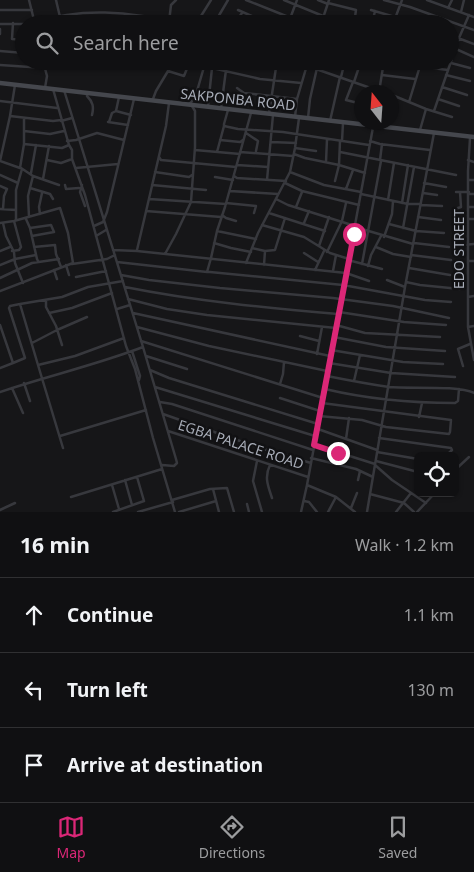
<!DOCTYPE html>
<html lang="en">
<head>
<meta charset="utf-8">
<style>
	:root { --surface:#101012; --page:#19191b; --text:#f1f3f6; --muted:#9c9d9f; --line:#303032; --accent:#db2777 }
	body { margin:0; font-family:"Noto Sans",sans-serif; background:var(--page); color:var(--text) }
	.controls { position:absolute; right:15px; bottom:15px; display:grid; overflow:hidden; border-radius:8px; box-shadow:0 1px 4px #0004 }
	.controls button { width:45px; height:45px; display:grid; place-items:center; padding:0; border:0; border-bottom:1px solid var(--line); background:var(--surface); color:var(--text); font:25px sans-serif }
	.compass { position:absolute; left:354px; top:85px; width:45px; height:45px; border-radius:50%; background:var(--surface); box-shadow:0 1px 4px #0004; rotate:343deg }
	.stop { position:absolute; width:15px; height:15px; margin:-11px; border:4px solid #db2777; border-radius:50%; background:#fff }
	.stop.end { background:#db2777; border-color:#fff; box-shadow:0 1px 5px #0008 }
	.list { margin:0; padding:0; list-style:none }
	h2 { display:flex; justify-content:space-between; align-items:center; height:65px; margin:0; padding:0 20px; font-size:21px }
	h2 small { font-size:16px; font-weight:400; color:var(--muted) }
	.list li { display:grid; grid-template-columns:32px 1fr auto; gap:15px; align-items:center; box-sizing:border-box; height:75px; padding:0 20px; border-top:1px solid var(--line) }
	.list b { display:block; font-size:19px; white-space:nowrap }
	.list em { font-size:16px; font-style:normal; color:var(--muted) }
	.icon { flex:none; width:28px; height:28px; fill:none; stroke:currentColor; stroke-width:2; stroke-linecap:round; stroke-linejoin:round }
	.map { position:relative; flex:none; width:474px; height:512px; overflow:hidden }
	.search { position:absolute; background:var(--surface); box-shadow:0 1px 4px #0004; left:15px; right:15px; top:15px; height:55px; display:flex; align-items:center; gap:12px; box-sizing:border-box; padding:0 18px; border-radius:28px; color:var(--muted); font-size:19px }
	.sheet { height:290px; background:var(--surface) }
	nav { display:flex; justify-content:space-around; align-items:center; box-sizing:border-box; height:70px; border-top:1px solid var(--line); background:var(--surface); font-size:14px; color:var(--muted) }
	nav a { display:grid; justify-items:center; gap:2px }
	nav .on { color:var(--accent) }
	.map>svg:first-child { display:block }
</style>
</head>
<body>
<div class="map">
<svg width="474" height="512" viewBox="0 0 474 512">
	<rect width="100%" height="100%" fill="#161618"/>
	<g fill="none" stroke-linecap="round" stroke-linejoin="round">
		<path stroke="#37383d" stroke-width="2.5" d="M29,0L35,24
			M56,0L60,17
			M246,0L306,24
			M284,0L323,16
			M318,0L328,4
			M384,0L410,7L474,30
			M427,0L474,17
			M328,3L356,10L354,24
			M448,8L452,0
			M0,10H32
			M238,10L270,24
			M371,10L395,17
			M461,12L464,0
			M396,16L417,24
			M35,22C80,8 130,10 175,24
			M169,22L171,5L176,0
			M13,23L12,39L24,40
			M0,24H29
			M196,24L211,0
			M214,24L228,0
			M234,24L242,13
			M246,24L249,16
			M288,24L297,0
			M321,24L329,0
			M372,24L375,11
			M393,24L402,0
			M0,29V34
			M450,35L474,44
			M456,49L474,57
			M0,51L24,53
			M43,61L47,76L45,88
			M259,61L261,65L275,69
			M293,61L382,92
			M338,61L344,64
			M384,62L448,70
			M190,63L260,79L301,83
			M451,63L470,68
			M0,65L45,68
			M168,71L184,76L190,61
			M382,75L415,79
			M446,75L470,81
			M341,77L345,61
			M353,82L346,100L362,104
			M354,82L361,61
			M442,87L467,95
			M237,88L244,93L297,99
			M53,89L69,145L72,150V159L85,195L126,346L135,369L153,438L175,512
			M379,92L384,61
			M87,93V96C93,102 94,107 92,115
			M242,93L244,99L243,105
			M392,95L426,109L452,117
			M153,99L156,91L174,61
			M438,99L459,106
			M0,101L57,108
			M409,102L420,66
			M189,104L195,98L204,67
			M208,106L212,68
			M221,108L226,70
			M228,110L224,124V126L238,129L283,132L369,145
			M116,111L131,115
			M434,111L459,38L469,15
			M269,114L277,61
			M10,116L53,121L61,120
			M295,117L297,99L307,65
			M308,118L310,99L317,68
			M61,121L72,118
			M330,121L340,77
			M108,122L128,125
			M109,122L112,113L116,111L119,97
			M420,130L426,109
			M24,131L50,134L64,131
			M246,133L258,141L256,151
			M470,138L468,171V327L474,360
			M220,140L240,142L243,140
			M67,141L76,140L97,133L124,140
			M342,141L343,123
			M370,141L380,144L430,150
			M271,142L296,143
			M24,144L62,148L69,145
			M295,148L316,151
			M195,150L240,154
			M217,152L224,126
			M240,152L293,156
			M340,152L456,175
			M294,154L305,158L339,165L365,173
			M159,157L161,160L236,167
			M47,160L61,163L72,159
			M380,160L382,144
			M468,160L474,162
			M0,161L10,116L15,85
			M0,161L20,168L24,144V119
			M326,162L327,139
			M237,165L268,167
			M21,168L33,176L59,185
			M76,168L118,164
			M155,172L189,177L192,175
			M290,172L324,185L361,192
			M31,173L36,145
			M0,175L18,183
			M234,176L237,178L286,181
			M215,177L233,180
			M43,179L49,146
			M267,180L273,115
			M468,180H474
			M335,181L339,165L340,141
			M285,183L302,191L359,205
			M424,183L446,187
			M65,185L66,189L79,188
			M82,185L80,192L85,206
			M152,185L206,190
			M0,186L7,189L4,196L3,209
			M30,188L50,194L53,199
			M346,189L353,170
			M230,191L278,194
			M456,192H469
			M423,193L437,195
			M361,194L408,204H421
			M469,194H474
			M149,199L226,204
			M276,199L288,205L355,226
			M388,200L394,163
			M226,203L256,206L254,213
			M402,203L408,165
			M421,205L442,206
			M296,207L302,192
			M468,207H474
			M0,209L16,210
			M146,211L221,217
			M269,213L325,231
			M40,214L39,207L42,193
			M222,215L226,218L236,221
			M29,217L28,196L33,176
			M418,217L441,220
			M454,218L455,209L461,207L460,192
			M26,219L30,228L37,259L38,261
			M468,219H474
			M16,220V190L22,169
			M0,223L14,221L60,208L68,233L73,263L0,291
			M3,223L6,236L14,252L15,263L23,283
			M304,223L309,211
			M389,224L416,231L444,233
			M262,225L304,237L330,253L349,259
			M94,226L103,222L107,212L134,99
			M355,227L413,244
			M30,228L51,225L54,232L32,236
			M403,228L414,167
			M217,231L256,239
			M96,236L106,230
			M384,237L392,214L393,201
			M214,243L231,248L251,252
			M414,243L449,247
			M319,246L329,217
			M34,247L55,245L56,254L61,267
			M376,247L393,254L411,257
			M458,247L463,245L474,244
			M252,248L265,251L275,250L285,218
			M113,250L137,251L346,273L369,281
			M137,250L166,126L169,103
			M0,251L10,247
			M12,251L19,250L21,247L14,221
			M327,252L342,221L346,203
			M304,253L318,262
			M165,254L176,234L191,202L195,147V111L192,106
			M411,255L451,260
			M211,258L207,272H210L343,285L425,300L451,302
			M211,258L217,231L225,207L251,113
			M348,260L382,269
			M468,261H474
			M117,262L207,272
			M246,263L258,233L290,172L295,148L299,118
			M72,264L107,259L115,255
			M362,264L381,161
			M0,265L15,259L36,255
			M66,265L69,275
			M264,265L265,251
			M368,266L371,255L381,236
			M409,268L450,275
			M54,270L57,279
			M315,270L324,251
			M333,271L336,255
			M121,275L149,280L220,288L333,298L393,306L449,318
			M76,277L106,271
			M0,278L32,263L59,259
			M387,280L405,287
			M406,282L420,285L460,289
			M125,287C195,301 267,308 338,314
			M468,297L474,296
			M128,299L167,309L207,315L336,328
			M46,300V307L56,326L62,345
			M117,309L130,305
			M339,312L404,322L446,325
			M49,313L72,308L112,293
			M133,313L330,356
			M0,325L13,363L0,368
			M336,325L365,333L440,337
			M137,327L209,346L327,371
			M468,327L474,326
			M300,336L319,341
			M334,337L386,347L445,351
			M141,341L323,398
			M32,343L57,330L87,317
			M143,347L176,459L177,463L174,466L162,465
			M331,350L403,362L443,364
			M132,351L140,376L139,380
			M317,354L322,327
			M146,356L187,369
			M13,363L25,358L9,308L10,306L20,304
			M329,363L391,373L455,377
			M38,365L20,304L62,297L88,287L123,281
			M463,366L458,349L470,344
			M150,370L169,378L318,424
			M327,376C347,380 368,384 389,387C410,389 458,385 474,393
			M354,381L360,355
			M24,383L30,401
			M280,384L283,374L284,362
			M155,387L315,436
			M12,388L23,413
			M325,389C367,399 411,403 455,403L458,401L459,389
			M0,392C47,376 96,365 143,347L64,90
			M280,398L320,411
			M160,402L172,404L313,450
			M163,414L257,447L311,463
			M319,416L362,420L386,427L449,434L450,432L451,420L322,403
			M419,417L422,403
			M318,429L377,450
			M168,431L308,477
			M60,436L146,410
			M379,438L451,448L452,450L446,456
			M346,439L349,418
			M315,445L375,464
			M63,448L38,365L75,356L124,338
			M377,452L418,459
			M311,458L356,469L373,477
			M257,461L253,481L262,512
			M376,461L418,472
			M270,465C264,477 268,486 272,498
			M375,465L392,480L426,503
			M455,470L469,457
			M125,480L132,505
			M358,480L360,471
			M112,485L119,509
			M213,489L219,512
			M370,494L404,503L414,512
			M71,497L162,469
			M172,500L210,489L227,488L234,512
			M304,501L309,502L317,512
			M247,504L249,512
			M351,508L357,493
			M0,510L15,503
			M113,512L144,501L137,477
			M138,512L173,502
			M179,512L216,501
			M301,512L307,485
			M328,512L336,497
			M355,512L336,497L307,485L374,122
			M367,512L405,287L434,133
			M396,512L411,493
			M417,512L435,493"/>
		<path stroke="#45474d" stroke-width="4.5" d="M0,83L474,137"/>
	</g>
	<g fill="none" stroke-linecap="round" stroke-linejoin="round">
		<path stroke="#db2777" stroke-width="6" d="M338,453L314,445L354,234"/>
	</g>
	<g text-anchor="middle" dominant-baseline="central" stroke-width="5" stroke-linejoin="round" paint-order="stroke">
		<g font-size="14" fill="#a8adb8" stroke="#111113">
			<text transform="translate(238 99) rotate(6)">SAKPONBA ROAD</text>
			<text transform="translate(458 249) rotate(-90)">EDO STREET</text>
			<text transform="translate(241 444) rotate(18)">EGBA PALACE ROAD</text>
		</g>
	</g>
</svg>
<div class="controls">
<button><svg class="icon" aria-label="locate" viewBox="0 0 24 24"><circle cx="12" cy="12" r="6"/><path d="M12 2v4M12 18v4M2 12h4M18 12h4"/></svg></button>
</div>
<svg class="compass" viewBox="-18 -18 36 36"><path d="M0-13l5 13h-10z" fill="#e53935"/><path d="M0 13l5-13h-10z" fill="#9c9d9f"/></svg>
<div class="stop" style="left:354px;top:234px"></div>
<div class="stop end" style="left:338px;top:453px"></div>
<div class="search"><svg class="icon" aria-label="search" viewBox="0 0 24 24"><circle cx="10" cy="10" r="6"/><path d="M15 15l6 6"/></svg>Search here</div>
</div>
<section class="sheet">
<h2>16 min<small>Walk · 1.2 km</small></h2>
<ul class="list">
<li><svg class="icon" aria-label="ahead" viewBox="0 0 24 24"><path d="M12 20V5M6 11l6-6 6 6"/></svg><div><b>Continue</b></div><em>1.1 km</em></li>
<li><svg class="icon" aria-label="left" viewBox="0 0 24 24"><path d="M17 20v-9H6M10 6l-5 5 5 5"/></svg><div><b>Turn left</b></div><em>130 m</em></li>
<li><svg class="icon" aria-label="arrive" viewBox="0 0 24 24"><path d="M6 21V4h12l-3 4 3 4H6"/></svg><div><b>Arrive at destination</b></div></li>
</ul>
</section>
<nav>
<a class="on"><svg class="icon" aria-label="map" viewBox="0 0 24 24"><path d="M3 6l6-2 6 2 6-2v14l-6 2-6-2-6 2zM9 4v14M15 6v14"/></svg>Map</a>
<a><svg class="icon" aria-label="directions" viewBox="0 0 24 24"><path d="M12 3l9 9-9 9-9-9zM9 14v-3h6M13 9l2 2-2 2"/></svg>Directions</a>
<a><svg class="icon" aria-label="saved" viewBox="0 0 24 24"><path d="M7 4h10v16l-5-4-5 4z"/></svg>Saved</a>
</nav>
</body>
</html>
